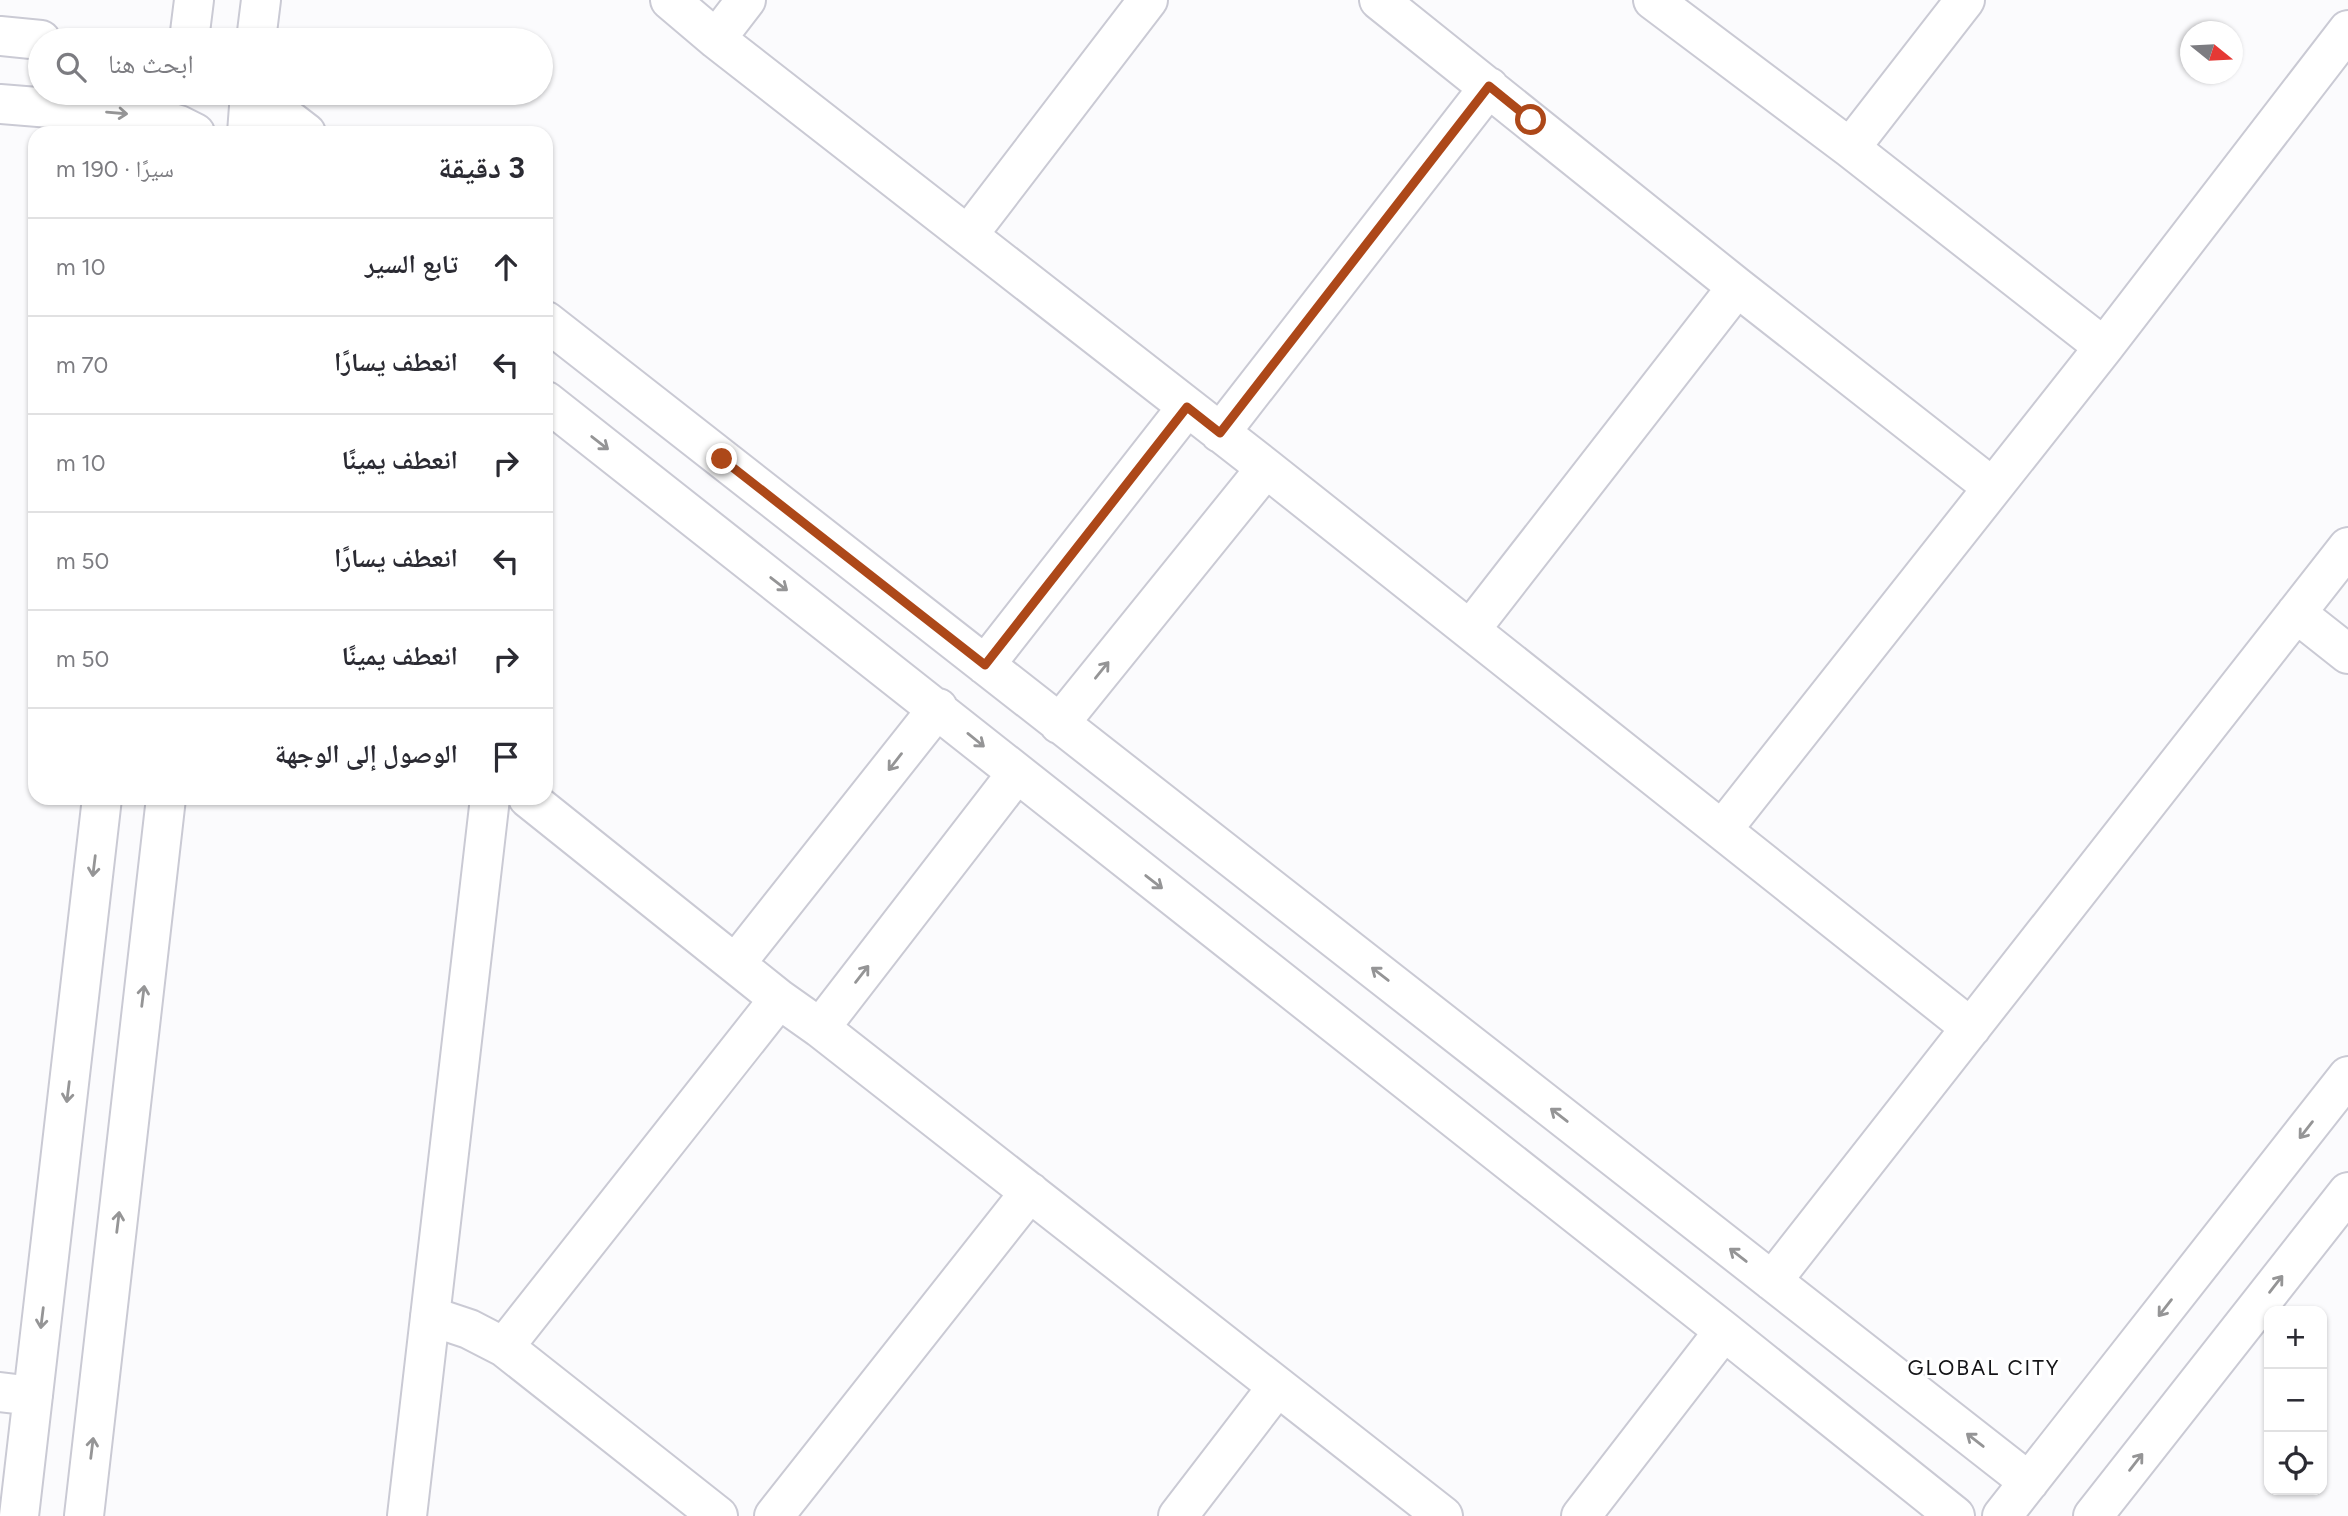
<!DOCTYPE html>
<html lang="ar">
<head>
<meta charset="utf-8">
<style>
	:root { --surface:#fff; --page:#f2f2f3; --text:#2b2b33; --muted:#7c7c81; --line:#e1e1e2 }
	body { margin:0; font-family:Figtree,"Noto Naskh Arabic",sans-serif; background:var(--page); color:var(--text); direction:rtl }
	.controls { position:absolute; right:21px; bottom:21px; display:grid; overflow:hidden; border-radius:14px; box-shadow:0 2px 5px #0004 }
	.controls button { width:63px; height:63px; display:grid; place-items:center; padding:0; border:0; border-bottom:2px solid var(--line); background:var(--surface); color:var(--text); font:35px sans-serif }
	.compass { position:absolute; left:2180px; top:21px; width:63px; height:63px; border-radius:50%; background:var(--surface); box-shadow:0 2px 5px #0004; rotate:108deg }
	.stop { position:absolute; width:21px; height:21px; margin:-16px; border:5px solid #ad4819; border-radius:50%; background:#fff }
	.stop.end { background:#ad4819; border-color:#fff; box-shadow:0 2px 7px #0008 }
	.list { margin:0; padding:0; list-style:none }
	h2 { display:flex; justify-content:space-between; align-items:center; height:91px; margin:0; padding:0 28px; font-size:30px }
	h2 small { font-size:23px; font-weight:400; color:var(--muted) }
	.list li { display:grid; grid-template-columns:46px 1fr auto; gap:21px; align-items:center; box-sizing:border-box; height:98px; padding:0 28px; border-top:2px solid var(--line) }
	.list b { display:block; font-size:26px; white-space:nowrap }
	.list em { font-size:23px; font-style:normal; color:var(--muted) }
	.icon { flex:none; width:38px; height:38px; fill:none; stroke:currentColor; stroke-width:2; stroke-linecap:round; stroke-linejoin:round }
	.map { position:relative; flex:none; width:2348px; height:1516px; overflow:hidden; direction:ltr }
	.search { position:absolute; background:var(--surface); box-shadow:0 2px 5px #0004; left:28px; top:28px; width:525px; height:77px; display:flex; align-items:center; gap:18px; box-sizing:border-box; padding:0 24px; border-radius:38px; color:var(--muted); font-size:26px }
	.panel { position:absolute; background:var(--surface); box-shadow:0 2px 5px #0004; left:28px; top:126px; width:525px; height:679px; border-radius:21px; direction:rtl }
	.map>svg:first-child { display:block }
</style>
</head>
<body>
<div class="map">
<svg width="2348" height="1516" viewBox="0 0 2348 1516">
	<rect width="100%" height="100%" fill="#fbfbfd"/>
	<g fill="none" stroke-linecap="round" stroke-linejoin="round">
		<defs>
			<path id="minor" d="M670,0L716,39L1266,468L1971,1028
				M1379,0L1737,287L1992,487
				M1653,0L1850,148L2104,347
				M0,36L41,40
				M716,39L746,0
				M189,40L194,0
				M256,40L261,0
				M254,93L306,133
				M0,104L149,116L179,125L195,133
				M247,133L250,93
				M1850,148L1965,0
				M968,235L1148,0
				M546,321L2029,1482
				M546,401L1724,1331L1955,1516
				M1220,433L1489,87
				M2296,613L2348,654
				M1470,630L1737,287
				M985,665L1187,407
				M1059,724L1266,468
				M528,798L779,999L820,1028L1443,1516
				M1722,830L2104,347L2348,30
				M736,963L938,708
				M820,1028L1017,773
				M1772,1281L2348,547
				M430,1316L469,1329L504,1347L718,1516
				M504,1347L779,999
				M0,1392L33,1396
				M19,1516L102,798
				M84,1516L166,798
				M407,1516L490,798
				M774,1516L1030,1192
				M1178,1516L1277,1387
				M1581,1516L1724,1331
				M2002,1516L2348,1076
				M2093,1516L2348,1192"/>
		</defs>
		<use href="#minor" stroke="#cacad4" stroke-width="42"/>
		<use href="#minor" stroke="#fff" stroke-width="38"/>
	</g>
	<defs><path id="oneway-shaft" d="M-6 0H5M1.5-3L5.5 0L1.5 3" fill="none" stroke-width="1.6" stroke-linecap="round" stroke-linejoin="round" transform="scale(1.75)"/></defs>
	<g stroke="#959596">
		<use href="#oneway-shaft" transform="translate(117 113) rotate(5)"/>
		<use href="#oneway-shaft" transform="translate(600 443) rotate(38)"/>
		<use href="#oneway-shaft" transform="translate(779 584) rotate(38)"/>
		<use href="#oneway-shaft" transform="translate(1102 670) rotate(-51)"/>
		<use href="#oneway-shaft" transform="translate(976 740) rotate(39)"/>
		<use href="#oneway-shaft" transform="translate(895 762) rotate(128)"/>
		<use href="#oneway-shaft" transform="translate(94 866) rotate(97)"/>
		<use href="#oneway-shaft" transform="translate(1154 882) rotate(38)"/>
		<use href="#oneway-shaft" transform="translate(862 974) rotate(-52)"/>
		<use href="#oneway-shaft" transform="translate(1380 974) rotate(-142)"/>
		<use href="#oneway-shaft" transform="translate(143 996) rotate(-83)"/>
		<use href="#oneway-shaft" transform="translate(68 1092) rotate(97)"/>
		<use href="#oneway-shaft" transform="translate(1559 1115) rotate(-142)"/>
		<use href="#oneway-shaft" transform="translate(2306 1130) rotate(128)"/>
		<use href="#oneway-shaft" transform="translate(118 1222) rotate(-83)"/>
		<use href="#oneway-shaft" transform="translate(1738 1255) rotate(-142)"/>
		<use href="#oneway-shaft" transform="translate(2276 1284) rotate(-52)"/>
		<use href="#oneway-shaft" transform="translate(2165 1308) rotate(128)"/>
		<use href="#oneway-shaft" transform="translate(42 1318) rotate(97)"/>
		<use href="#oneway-shaft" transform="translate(1975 1440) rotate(-142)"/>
		<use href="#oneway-shaft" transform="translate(92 1448) rotate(-83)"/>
		<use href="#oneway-shaft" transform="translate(2136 1462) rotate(-52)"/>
	</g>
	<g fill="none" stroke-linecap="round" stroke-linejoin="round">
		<path stroke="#ad4819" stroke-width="9" d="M722,459L985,665L1187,407L1220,433L1489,86L1531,120"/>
	</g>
	<g text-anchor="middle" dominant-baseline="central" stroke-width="6" stroke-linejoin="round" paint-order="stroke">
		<g font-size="21" letter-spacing="2" fill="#131316" stroke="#fff">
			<text x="1984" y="1367">GLOBAL CITY</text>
		</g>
	</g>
</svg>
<div class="controls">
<button>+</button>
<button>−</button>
<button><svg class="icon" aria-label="locate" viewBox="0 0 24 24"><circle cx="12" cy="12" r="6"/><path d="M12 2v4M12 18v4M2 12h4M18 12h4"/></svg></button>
</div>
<svg class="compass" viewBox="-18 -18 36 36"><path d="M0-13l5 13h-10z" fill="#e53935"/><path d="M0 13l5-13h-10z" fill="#7c7c81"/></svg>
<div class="stop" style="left:1531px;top:120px"></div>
<div class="stop end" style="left:722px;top:459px"></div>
<div class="search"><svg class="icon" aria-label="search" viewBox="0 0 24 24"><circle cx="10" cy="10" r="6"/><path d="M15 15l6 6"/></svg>ابحث هنا</div>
<section class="panel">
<h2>3 دقيقة<small>سيرًا · 190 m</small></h2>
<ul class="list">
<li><svg class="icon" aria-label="ahead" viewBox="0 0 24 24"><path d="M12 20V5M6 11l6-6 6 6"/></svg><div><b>تابع السير</b></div><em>10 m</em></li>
<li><svg class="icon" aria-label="left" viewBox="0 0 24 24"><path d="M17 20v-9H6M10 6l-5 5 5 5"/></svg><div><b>انعطف يسارًا</b></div><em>70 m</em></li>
<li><svg class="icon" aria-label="right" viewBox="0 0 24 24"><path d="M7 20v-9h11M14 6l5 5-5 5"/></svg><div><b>انعطف يمينًا</b></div><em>10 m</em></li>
<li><svg class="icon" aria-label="left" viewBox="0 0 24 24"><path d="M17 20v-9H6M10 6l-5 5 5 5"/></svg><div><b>انعطف يسارًا</b></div><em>50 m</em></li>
<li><svg class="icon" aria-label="right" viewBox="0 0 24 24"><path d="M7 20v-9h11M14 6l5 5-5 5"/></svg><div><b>انعطف يمينًا</b></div><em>50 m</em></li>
<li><svg class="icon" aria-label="arrive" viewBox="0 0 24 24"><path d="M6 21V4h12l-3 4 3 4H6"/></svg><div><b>الوصول إلى الوجهة</b></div></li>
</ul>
</section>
</div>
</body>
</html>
